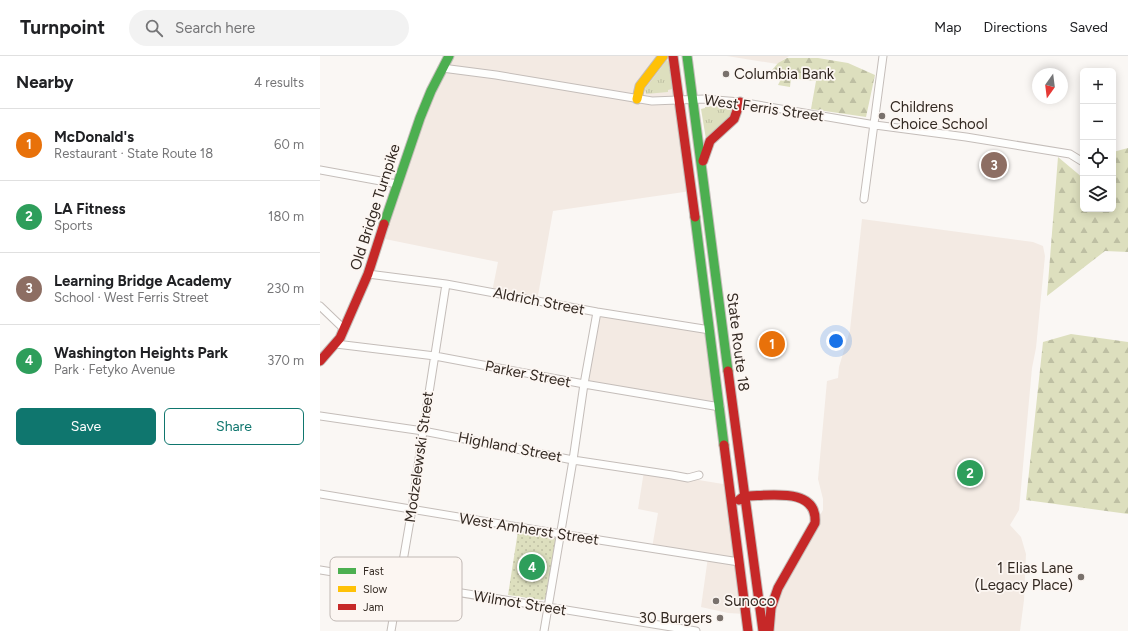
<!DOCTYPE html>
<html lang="en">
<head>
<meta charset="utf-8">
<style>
	:root { --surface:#fff; --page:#f2f2f2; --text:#202124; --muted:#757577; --line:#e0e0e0; --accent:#0f766e }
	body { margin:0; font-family:Figtree,sans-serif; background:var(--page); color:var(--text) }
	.controls { position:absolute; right:12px; top:12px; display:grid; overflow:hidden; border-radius:6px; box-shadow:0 2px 10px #0003 }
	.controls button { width:36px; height:36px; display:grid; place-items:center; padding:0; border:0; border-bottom:1px solid var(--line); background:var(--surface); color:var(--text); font:20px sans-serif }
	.compass { position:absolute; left:712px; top:12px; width:36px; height:36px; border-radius:50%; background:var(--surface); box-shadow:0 2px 10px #0003; rotate:194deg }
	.you { position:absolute; left:516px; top:285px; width:14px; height:14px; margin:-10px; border:3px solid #fff; border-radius:50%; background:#1a73e8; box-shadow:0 0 0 6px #1a73e833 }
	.badge { display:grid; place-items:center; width:26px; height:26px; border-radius:50%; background:var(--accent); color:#fff; font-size:13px; font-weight:700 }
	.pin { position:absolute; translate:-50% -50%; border:2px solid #fff; box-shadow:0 1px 4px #0006 }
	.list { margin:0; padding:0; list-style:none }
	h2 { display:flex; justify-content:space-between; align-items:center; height:52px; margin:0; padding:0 16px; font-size:17px }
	h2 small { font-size:13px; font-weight:400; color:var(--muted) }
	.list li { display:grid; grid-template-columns:26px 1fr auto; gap:12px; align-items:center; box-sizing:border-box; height:72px; padding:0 16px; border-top:1px solid var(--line) }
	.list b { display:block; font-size:15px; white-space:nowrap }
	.list p { margin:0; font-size:13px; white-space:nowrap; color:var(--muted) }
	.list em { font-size:13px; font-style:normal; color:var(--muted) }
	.actions { display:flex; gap:8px; padding:12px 16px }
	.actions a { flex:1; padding:9px 0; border:1px solid var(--accent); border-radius:6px; text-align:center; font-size:14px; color:var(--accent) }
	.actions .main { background:var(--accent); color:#fff }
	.icon { flex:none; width:22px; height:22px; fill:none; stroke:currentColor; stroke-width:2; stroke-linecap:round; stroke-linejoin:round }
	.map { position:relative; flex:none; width:808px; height:575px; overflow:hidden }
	header { display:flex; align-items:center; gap:24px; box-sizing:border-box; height:56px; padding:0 20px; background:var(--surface); border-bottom:1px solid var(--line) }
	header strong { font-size:19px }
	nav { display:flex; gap:22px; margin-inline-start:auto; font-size:14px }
	.search { width:280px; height:36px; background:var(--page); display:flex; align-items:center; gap:10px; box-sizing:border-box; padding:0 14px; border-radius:22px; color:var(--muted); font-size:15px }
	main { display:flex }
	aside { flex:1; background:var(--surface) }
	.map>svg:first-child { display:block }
</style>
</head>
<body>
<header>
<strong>Turnpoint</strong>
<div class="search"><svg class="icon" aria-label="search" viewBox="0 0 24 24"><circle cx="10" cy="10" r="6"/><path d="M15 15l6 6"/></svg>Search here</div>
<nav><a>Map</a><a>Directions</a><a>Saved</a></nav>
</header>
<main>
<aside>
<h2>Nearby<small>4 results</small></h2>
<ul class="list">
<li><span class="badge" style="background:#e8710a">1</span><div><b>McDonald's</b><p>Restaurant · State Route 18</p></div><em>60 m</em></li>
<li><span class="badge" style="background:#2e9e5b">2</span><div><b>LA Fitness</b><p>Sports</p></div><em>180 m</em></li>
<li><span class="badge" style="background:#8d6e63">3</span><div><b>Learning Bridge Academy</b><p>School · West Ferris Street</p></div><em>230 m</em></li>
<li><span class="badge" style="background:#2e9e5b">4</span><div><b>Washington Heights Park</b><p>Park · Fetyko Avenue</p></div><em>370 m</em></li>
</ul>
<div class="actions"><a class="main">Save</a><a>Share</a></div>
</aside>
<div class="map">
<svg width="808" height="575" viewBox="0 0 808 575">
	<defs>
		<pattern id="grass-tufts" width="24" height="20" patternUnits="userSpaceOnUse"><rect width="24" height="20" fill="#dddfbe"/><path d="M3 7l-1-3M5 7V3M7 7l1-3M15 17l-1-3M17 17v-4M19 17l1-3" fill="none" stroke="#bebfa3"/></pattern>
		<pattern id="forest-firs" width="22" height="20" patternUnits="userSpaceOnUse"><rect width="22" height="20" fill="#dddfbe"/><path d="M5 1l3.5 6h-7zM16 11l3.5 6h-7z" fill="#bebfa3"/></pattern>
		<pattern id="park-dots" width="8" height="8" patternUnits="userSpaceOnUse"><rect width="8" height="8" fill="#dddfbe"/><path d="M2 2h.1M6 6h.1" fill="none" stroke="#bebfa3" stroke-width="1.8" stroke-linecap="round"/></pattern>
	</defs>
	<rect width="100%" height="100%" fill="#faf7f4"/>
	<path fill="#f3eae3" d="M129,0H353L371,135L233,155L217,245L172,236L178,206L60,182L72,146Z
		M407,0H469L457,8Z
		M542,163L713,186L723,190L725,200L716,292L712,312L699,454L690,469L701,481L706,498L704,544L700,575H449L458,532L503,454V443L498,423L507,325L518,322L519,311L530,274Z
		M277,256L390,274L400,351L264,328Z
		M324,415L409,429L425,558L408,557L381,551L388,501L332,492L338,457L318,453Z"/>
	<path fill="url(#grass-tufts)" d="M347,4L349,7L352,33L348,34V36L326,38L325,33Z
		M392,50L413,51L414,56L386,83L381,53L385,52V51Z"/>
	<path fill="url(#forest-firs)" d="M467,2H498L528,7L555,19L546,61L491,53L496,25L471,22L470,31L458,29L460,25L453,18L452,14L458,7Z
		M808,92V196L785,195L727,240L738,101L763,122V153H793V96Z
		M751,278L808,286V458L706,444L723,286Z"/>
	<path fill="url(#park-dots)" d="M198,475L233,480L236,484L226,543L222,544L188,539Z"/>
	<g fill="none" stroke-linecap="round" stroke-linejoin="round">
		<defs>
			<path id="street" d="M122,12L176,19L332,45L384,43L420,46L555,69L646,81L750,98L763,106
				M0,114L77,128
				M544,143L563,0
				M48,218L126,228L277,256L390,274
				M0,250L24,273
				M16,288L115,300L264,328L400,351
				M0,360L103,375L253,404L352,419L368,422L379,419
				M0,438L241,478L419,506
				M0,514L376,575
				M71,575L92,453L103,375L126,228
				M224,575L253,404L264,328L277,256"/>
			<path id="fast" d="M367,0L408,315
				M375,161L404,389
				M64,168L100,62L111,35L129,0"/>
			<path id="slow" d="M317,43L320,30L343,0"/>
			<path id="jam" d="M353,0L375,161
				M383,105L390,85L414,63L420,46
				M0,305L20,282L48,218L64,168
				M408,315L443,575
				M404,389L428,575
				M419,444L424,440C448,440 498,430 495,467L458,532L451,552L449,575"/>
		</defs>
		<use href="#street" stroke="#c4bdb9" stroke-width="9"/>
		<use href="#fast" stroke="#c4bdb9" stroke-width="11"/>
		<use href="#slow" stroke="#c4bdb9" stroke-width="11"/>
		<use href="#jam" stroke="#c4bdb9" stroke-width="11"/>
		<use href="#street" stroke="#fefefd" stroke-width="7"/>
		<use href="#fast" stroke="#4caf50" stroke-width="9"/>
		<use href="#slow" stroke="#ffc107" stroke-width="9"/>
		<use href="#jam" stroke="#c62828" stroke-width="9"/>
	</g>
	<g fill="#79716c" stroke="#fcf6f2" stroke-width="1.5">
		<circle cx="406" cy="18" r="4"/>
		<circle cx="562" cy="60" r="4"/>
		<circle cx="761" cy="521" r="4"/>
		<circle cx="396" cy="545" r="4"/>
		<circle cx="400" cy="562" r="4"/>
	</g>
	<g text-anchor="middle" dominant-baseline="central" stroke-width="3.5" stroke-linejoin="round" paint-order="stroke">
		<g font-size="15" fill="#332922" stroke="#fcf6f2" text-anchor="start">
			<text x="414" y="18">Columbia Bank</text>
			<text x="570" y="51">Childrens<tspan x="570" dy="17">Choice School</tspan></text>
			<text x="753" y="512" text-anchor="end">1 Elias Lane<tspan x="753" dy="17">(Legacy Place)</tspan></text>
			<text x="404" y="545">Sunoco</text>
			<text x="392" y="562" text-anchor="end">30 Burgers</text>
		</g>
		<g font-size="15" fill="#332922" stroke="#fcf6f2">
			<text transform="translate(444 52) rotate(8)">West Ferris Street</text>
			<text transform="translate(55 151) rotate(-72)">Old Bridge Turnpike</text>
			<text transform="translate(219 245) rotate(11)">Aldrich Street</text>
			<text transform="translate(418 286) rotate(83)">State Route 18</text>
			<text transform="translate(208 318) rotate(11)">Parker Street</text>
			<text transform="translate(190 391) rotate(11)">Highland Street</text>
			<text transform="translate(99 401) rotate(-82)">Modzelewski Street</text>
			<text transform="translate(209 473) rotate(9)">West Amherst Street</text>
			<text transform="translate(200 547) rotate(9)">Wilmot Street</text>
		</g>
	</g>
	<rect x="10" y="501" width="132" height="64" rx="6" fill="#fcf6f2" stroke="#c0b8b4" stroke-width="1"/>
	<rect x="18" y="512" width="18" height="6" fill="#4caf50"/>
	<rect x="18" y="530" width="18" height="6" fill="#ffc107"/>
	<rect x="18" y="548" width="18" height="6" fill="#c62828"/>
	<g font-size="11" fill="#332922">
		<text x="43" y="519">Fast</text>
		<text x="43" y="537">Slow</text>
		<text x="43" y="555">Jam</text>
	</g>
</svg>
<div class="controls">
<button>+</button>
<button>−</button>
<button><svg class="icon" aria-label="locate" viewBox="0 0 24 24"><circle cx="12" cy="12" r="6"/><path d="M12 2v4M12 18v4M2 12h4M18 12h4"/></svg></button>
<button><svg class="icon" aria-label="layers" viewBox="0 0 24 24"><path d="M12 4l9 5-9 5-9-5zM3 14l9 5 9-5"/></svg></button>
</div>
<svg class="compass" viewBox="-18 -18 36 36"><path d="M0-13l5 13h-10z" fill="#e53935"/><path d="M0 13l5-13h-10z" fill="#757577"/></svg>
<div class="you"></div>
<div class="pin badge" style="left:452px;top:288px;background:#e8710a">1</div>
<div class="pin badge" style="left:650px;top:417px;background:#2e9e5b">2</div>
<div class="pin badge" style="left:674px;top:109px;background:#8d6e63">3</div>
<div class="pin badge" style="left:212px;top:511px;background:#2e9e5b">4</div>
</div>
</main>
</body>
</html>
